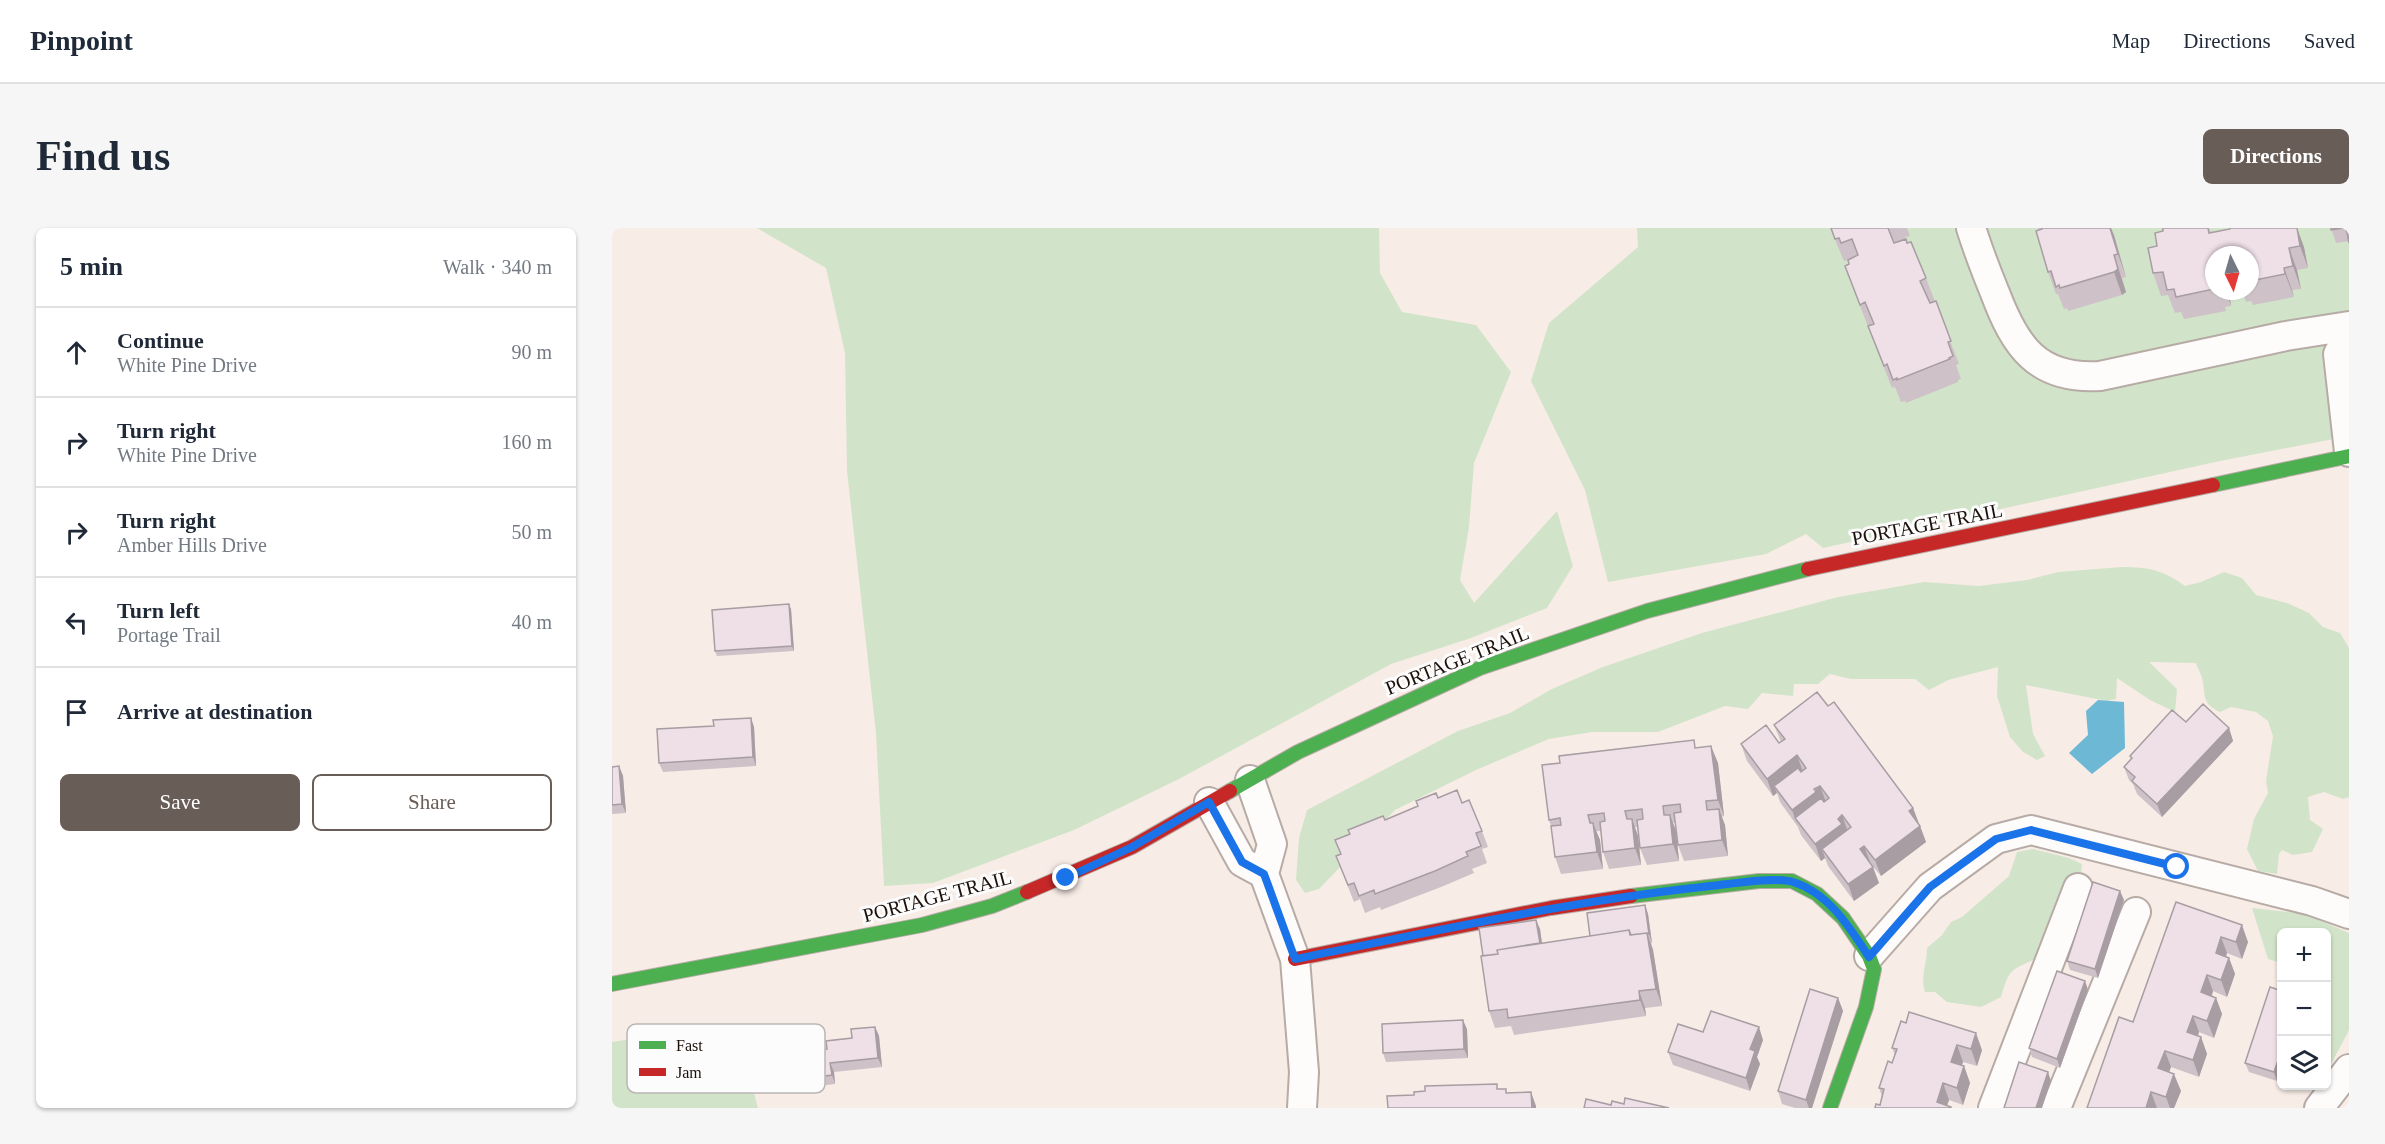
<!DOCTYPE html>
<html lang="en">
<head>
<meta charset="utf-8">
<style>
	:root { --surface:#fff; --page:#f6f6f7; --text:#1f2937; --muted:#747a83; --line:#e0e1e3; --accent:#695d58 }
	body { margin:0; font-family:"Times New Roman",serif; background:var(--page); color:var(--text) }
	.controls { position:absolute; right:18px; bottom:18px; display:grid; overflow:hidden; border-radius:9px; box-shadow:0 2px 4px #0004 }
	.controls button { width:54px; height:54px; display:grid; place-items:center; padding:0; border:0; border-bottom:2px solid var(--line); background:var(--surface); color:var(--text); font:30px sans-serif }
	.compass { position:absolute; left:1593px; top:18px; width:54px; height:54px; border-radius:50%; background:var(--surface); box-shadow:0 2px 4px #0004; rotate:175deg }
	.stop { position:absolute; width:18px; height:18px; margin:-14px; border:4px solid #1a73e8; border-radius:50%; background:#fff }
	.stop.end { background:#1a73e8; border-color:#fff; box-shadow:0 2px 6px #0008 }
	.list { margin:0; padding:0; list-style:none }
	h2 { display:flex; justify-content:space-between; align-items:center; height:78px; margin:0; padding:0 24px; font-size:26px }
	h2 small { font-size:20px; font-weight:400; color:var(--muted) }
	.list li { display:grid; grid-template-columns:39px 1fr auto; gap:18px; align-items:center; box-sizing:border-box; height:90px; padding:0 24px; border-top:2px solid var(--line) }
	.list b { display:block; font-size:22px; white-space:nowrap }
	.list p { margin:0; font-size:20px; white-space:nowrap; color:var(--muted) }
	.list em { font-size:20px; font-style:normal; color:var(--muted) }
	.actions { display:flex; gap:12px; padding:18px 24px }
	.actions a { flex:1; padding:14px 0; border:2px solid var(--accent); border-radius:9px; text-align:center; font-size:21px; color:var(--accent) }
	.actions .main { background:var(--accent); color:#fff }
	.icon { flex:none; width:33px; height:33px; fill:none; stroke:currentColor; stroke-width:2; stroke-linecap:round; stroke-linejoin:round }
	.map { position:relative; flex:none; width:1737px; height:880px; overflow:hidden; border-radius:9px }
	header { display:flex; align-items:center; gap:36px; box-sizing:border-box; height:84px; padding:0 30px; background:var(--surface); border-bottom:2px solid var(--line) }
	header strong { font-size:28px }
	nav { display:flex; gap:33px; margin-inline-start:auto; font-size:21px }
	.intro { display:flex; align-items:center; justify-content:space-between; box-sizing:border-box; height:144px; padding:0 36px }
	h1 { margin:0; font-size:42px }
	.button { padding:15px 27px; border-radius:9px; background:var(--accent); color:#fff; font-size:21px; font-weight:700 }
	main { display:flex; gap:36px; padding:0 36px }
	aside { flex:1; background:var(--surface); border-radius:9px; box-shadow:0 2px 4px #0004 }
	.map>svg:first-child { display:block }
</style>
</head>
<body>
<header>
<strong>Pinpoint</strong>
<nav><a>Map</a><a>Directions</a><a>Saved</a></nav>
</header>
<div class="intro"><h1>Find us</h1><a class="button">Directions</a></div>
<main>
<aside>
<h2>5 min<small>Walk · 340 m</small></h2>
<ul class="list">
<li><svg class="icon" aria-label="ahead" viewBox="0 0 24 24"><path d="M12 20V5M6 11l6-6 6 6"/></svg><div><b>Continue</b><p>White Pine Drive</p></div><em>90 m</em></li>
<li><svg class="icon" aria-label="right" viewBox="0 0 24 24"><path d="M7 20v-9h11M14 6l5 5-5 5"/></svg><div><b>Turn right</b><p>White Pine Drive</p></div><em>160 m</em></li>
<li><svg class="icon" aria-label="right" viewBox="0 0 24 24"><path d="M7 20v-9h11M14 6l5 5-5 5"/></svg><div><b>Turn right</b><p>Amber Hills Drive</p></div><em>50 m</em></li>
<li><svg class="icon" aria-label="left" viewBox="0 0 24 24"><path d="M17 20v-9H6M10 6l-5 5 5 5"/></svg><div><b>Turn left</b><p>Portage Trail</p></div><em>40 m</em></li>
<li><svg class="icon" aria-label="arrive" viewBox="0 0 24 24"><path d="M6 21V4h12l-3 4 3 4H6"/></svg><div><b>Arrive at destination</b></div></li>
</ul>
<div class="actions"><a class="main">Save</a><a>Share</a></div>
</aside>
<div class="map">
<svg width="1737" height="880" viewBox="0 0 1737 880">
	<rect width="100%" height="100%" fill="#f8ece6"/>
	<path fill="#d1e4c9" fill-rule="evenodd" d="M145,0H767L768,45L790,84L864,97L899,144L862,235L857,299L848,352L862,375L945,283L961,338L935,380L859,410L779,436L567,551L462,602L321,655L272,658L264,505L235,243L233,125L214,40Z
		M1025,0H1737V208L1608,233L1211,320L1194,306L1154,326L996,354L973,262L919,153L937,95L1026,19ZM1602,27H1638V63H1602Z
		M1510,339C1537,339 1551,342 1573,358L1589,354L1612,344L1630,350L1644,367L1675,375L1697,385L1711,399L1728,405L1737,420V569L1731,571L1712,564L1696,569L1698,592L1711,601L1700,624L1681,627L1670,622L1667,626L1665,646L1646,643L1635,621L1642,591L1656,565L1654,553L1661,508L1656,493L1644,484L1619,479L1608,484C1592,477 1593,470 1591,454C1590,447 1586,441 1584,435L1537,434L1565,461L1563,484L1538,472L1505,450L1504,471L1495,473L1414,457L1421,506L1433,528L1425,532L1411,524L1398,509L1385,468L1386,439L1336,452L1317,462L1303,451H1239L1218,446L1206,456H1182L1181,468L1150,465L1136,481L1113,478L1046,504H980L937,511L864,542L783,582L707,661L693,665L684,652L687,610L695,582L846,503L898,485L940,461L991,439L1090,405L1226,369L1312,354L1367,358L1415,352L1446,344Z
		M1421,621L1457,630L1470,636L1469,648L1444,677L1425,730C1398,743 1398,739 1389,769L1369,779L1335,774L1323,764H1313C1308,749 1315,736 1315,720L1330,707L1339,694L1350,689L1397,648L1405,624Z
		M1640,680L1693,686L1737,705V802L1715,844V796L1717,789L1714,763V704H1670L1669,735L1656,731Z
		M101,798L130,819L146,880H0V814Z"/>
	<path fill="#6db8d4" d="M1486,472L1512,474L1513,520L1480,546L1457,525L1476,507L1474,483Z"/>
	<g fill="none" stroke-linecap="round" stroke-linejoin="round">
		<defs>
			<path id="street" d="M1359,0C1366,22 1374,43 1383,65C1403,118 1425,152 1488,148L1674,108L1737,98
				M1737,107L1726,126L1737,224
				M638,552L660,616L652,646L683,731L692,844L690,880
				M597,574L630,634L652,646
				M1257,728L1318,659L1384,611L1419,602L1700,673L1737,686
				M1381,880L1466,660
				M1444,880L1524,684
				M1707,880L1737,841"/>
			<path id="fast" d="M1601,257L1737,228
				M618,563L686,524L868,440L1035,383L1196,341
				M1019,668L1147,653H1180L1205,666L1231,690L1257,728L1262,741L1254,779L1218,880
				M0,756L310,697L380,678L415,664"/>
			<path id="jam" d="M1196,341L1601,257
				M415,664L520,619L618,563
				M683,731L939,680L1019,668"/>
		</defs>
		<use href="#street" stroke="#b7aba6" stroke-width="32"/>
		<use href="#fast" stroke="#b7aba6" stroke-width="16"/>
		<use href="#jam" stroke="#b7aba6" stroke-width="16"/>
		<use href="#street" stroke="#fefcfb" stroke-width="28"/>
		<use href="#fast" stroke="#4caf50" stroke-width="14"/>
		<use href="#jam" stroke="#c62828" stroke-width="14"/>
	</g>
	<path fill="#cec1c8" d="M1218,0H1295L1298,8L1293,9V11L1314,50L1347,136L1344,137L1349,151L1346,152V154L1294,175L1293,173L1289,174L1283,159L1280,160L1241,60L1233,38L1237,36L1235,32L1232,33Z
		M1426,0H1499L1514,49L1510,50L1514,64L1510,67L1456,83L1455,80L1452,81L1446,66H1444L1436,44Z
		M1597,0L1599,5L1618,1L1692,19L1696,40L1685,42L1689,61L1680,62L1682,69L1641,77L1639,73L1634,74L1630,63H1638V27H1602V63H1628L1617,65L1619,78L1613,79L1614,83L1572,91L1569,84L1563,85L1556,67L1549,68L1541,45L1545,18Z
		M1719,0H1737V13L1724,15Z
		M179,381L182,423L105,428L103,423Z
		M1216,478L1301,580L1314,614L1269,648L1258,635L1267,655L1242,673L1216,638L1213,630L1209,633L1189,607L1186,599L1168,574L1165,565L1161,568L1135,533L1129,516L1167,515L1169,514L1162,497Z
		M139,490L142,499L144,538L51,544L47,535L102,498Z
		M1574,494L1617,500L1621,513L1550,589L1525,566L1521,556L1517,552L1512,539L1519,531L1518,528Z
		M1084,520L1106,535L1112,588L1109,589L1113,597L1116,628L1072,633L1066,617L1063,594L1061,595L1064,603L1067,633L1035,637L1028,620L1026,599H1023L1026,608L1029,637L997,641L991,624L989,603H984L988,612L991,641L949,646L943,629L940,600L937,592Z
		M7,538L11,548L14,585L0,586V539Z
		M826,570L850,575L870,603L876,619L870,621L875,635L860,641L862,645L829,659L769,682L768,679L753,685L748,671L742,674L724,628L728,626L723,612Z
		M1512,672L1486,750L1458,742L1455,733Z
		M1564,674L1636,714L1630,731L1615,725L1614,729L1617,730L1623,746L1615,769L1601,763L1600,768L1604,770L1610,786L1602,810L1587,804L1586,808L1589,809L1595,826L1587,849L1559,839L1557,844L1569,863L1562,880H1475L1521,794Z
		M1033,677L1036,686L1040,715H1039L1041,722L1050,778L1033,780L1034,788L902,807L899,798L883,800L877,783L871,728L924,692L928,701L930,715L978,708Z
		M1473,753L1476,762L1448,840L1420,829L1417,820Z
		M1670,763V840L1665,853L1637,844L1633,835Z
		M1226,770L1231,783L1200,880H1183L1170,876L1166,863Z
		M1289,793L1370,822L1365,838L1351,834L1350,837L1352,838L1358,855L1351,877L1337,872L1335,878L1268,877L1270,868L1267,860L1280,835L1283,827L1280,820Z
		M263,799L267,808L270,839L222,844L223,856L200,859L196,850L215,821L240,810Z
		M855,801L856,830L774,834L771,825Z
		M1091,804L1151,812L1145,829L1148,836L1138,863L1061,837L1056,824Z"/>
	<path fill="#a79da2" d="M1498,0H1499L1502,7L1514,49L1506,26Z
		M1685,0L1692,19L1696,40L1688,18Z
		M1677,20L1685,42L1689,61L1681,38Z
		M1502,27L1514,64L1510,67L1502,44Z
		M1672,40L1680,62L1682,69L1673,46Z
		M1614,63H1616L1617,65L1619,78Z
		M177,376L179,381L182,423L180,418Z
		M139,490L142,499L144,538L141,529Z
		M1617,500L1621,513L1550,589L1545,576Z
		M1099,518L1106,535L1112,588L1106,572Z
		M1185,527L1191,544L1162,558L1165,565L1161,568L1155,551Z
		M7,538L11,548L14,585L10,576Z
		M1208,558L1214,574L1183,590L1186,599L1180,582Z
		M1301,580L1307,596L1297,583Z
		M1107,581L1113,597L1116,628L1110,612Z
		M976,587L982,603L981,595L988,612L991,641L985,624L978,595Z
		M1058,587L1064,603L1067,633L1061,616Z
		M1230,587L1236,604L1210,621L1213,630L1209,633L1203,616L1226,591Z
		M1020,591L1026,608L1029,637L1023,620Z
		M1308,598L1314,614L1269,648L1263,632Z
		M1252,618L1258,634L1254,638L1248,621Z
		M1261,639L1267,655L1242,673L1236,656Z
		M1508,663L1512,672L1486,750L1483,741Z
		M1033,677L1036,686L1040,715L1037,706Z
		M924,692L928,701L932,731L929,722Z
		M1630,697L1636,714L1630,731L1624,714Z
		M1035,705L1041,722L1050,778L1044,761Z
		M1609,709L1615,725L1610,742L1604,725Z
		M1617,730L1623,746L1615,769L1609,752Z
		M1595,747L1601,763L1595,781L1589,764Z
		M1473,753L1476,762L1448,840L1445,831Z
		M1027,763L1033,780L1034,788L1028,772Z
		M1226,770L1231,783L1200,880H1197L1194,872Z
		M1604,770L1610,786L1602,810L1595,793Z
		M1581,788L1587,804L1581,821L1575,804Z
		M851,792L855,801L856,830L852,821Z
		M263,799L267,808L270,839L266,830Z
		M1147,799L1151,812L1145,829L1148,836L1138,863L1134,850L1138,821Z
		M1364,805L1370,822L1365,838L1359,821Z
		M1589,809L1595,826L1587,849L1581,832Z
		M1345,817L1351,834L1345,851L1339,834Z
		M1670,821V840L1665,853L1662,844Z
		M1553,823L1559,839L1552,857L1546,840Z
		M218,835L222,844L223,856L220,847Z
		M1352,838L1358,855L1351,877L1345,860Z
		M1436,844L1439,853L1430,880H1424Z
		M1562,846L1569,863L1562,880H1558L1554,869Z
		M1331,855L1337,872L1334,880L1325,874Z
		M919,864L924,878V880H920Z
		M1539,864L1545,880H1534Z"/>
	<path fill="#efe0e8" stroke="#a79da2" stroke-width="1.5" d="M1219,0H1276L1282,15L1294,11L1295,15L1299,14L1314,50L1308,53L1318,75L1324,73L1339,113L1336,114L1341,128L1337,130L1338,131L1285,152V150L1281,152L1275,136L1272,138L1256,98L1262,96L1253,74L1248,77L1233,38L1237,36L1236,32L1246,27L1240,11L1229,15L1227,10L1223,11Z
		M1430,0H1498L1506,26L1502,27L1506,41L1502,44L1448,60L1447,57L1444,59L1439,43L1436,44L1424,3L1430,1Z
		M1551,0H1596L1597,5L1618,1V0H1685L1688,18L1677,20L1681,38L1672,40L1673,46L1638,53V27H1602V61L1564,69L1562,61L1555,62L1551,44L1541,45L1536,20L1545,18L1543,5L1551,3Z
		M1719,0H1732L1719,2Z
		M1734,0H1737V15Z
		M177,376L180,418L103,423L100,382Z
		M1205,464L1216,478L1222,474L1301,580L1297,583L1308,598L1263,632L1252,618L1248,621L1261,639L1236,656L1210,621L1239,599L1230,587L1226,591L1230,596L1203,616L1183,590L1209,570L1212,574L1217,570L1208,558L1202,561L1204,564L1180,582L1162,558L1186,540L1189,544L1194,540L1185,527L1155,551L1129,516L1154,497L1167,515L1173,511L1162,497Z
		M1591,476L1617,500L1545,576L1520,553L1523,549L1512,539L1520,530L1518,528L1560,482L1574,494Z
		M139,490L141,529L47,535L45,501L102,498L101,492Z
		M1082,512L1083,520L1099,518L1106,572L1094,573L1095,582L1107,581L1110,612L1066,617L1062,585L1069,584L1068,576L1051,578L1052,587H1058L1061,616L1028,620L1025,592L1031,591L1030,581L1013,583L1015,591H1020L1023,620L991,624L988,594L993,593L992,585L976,587L978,595H981L985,624L943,629L939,598L949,597L948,590L937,592L930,537L948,535L947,528Z
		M7,538L10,576L0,577V539Z
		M845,562L850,575L857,572L870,603L864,605L869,618L854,624L856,628L823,643L763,666L762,662L747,668L742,655L736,657L724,628L729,626L723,612L738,606L736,602L771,588L773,592L806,578L804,573L824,565L826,570Z
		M1481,654L1508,663L1483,741L1455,733Z
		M1564,674L1630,697L1624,714L1609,709L1604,725L1617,730L1609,752L1595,747L1589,764L1604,770L1595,793L1581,788L1575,804L1589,809L1581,832L1553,823L1546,840L1562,846L1554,869L1539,864L1534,880H1535H1475L1507,789L1521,794Z
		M1033,677L1037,706H1035V705L1019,707L1017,702L978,708L975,685Z
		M924,692L928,715L885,722L886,726L871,728L867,700Z
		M1017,702L1018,707L1035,705L1044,761L1027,763L1028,772L896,790L895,781L877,783L869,728L886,726L885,722Z
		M1445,743L1473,753L1445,831L1417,820Z
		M1658,759L1670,763V821L1662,844L1633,835Z
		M1198,761L1226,770L1194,872L1166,863Z
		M1099,783L1147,799L1138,821L1143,823L1134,850L1056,824L1066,796L1091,804Z
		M1297,784L1364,805L1359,821L1345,817L1339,834L1352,838L1345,860L1331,855L1325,874L1339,879V880H1263L1264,876L1268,877L1272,861L1267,860L1276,833L1280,835L1285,821L1280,820L1289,793L1294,795Z
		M851,792L852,821L771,825L770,796Z
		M263,799L266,830L218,835L220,847L196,850L194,823L215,821L214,813L240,810L239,801Z
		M1407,834L1436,844L1424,880H1392Z
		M885,856V861H894V865L919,864L920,880H776L775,868L802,867V864L813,863V858Z
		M1013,870L1057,880H972L974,871L999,877L1000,873L1012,876Z"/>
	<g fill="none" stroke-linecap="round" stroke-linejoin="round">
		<path stroke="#1a73e8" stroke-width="8" d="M454,650L520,619L597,574L630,634L652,646L683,731C819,704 953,674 1090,659C1113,657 1160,648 1181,654C1217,665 1238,700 1257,729L1318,659L1384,611L1419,602L1565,639"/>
	</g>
	<g text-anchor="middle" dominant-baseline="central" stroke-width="6" stroke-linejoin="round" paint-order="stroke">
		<g font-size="20" fill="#1c100b" stroke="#fcfcfc">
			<text transform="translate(1315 296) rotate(-11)">PORTAGE TRAIL</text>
			<text transform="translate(845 432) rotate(-22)">PORTAGE TRAIL</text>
			<text transform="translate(325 668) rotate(-15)">PORTAGE TRAIL</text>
		</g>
	</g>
	<rect x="15" y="796" width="198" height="69" rx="9" fill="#fcfcfc" stroke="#b9b5b4" stroke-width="1.5"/>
	<rect x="27" y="813" width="27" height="8" fill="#4caf50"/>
	<rect x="27" y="840" width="27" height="8" fill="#c62828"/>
	<g font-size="16" fill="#1c100b">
		<text x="64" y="823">Fast</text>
		<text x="64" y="850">Jam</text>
	</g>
</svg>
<div class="controls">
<button>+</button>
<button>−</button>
<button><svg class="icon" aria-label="layers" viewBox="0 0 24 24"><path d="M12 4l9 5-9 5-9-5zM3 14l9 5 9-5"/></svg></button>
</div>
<svg class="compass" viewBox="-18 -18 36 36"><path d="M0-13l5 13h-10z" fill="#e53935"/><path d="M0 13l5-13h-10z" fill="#747a83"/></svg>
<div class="stop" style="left:1565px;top:639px"></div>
<div class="stop end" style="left:454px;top:650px"></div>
</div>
</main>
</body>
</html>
